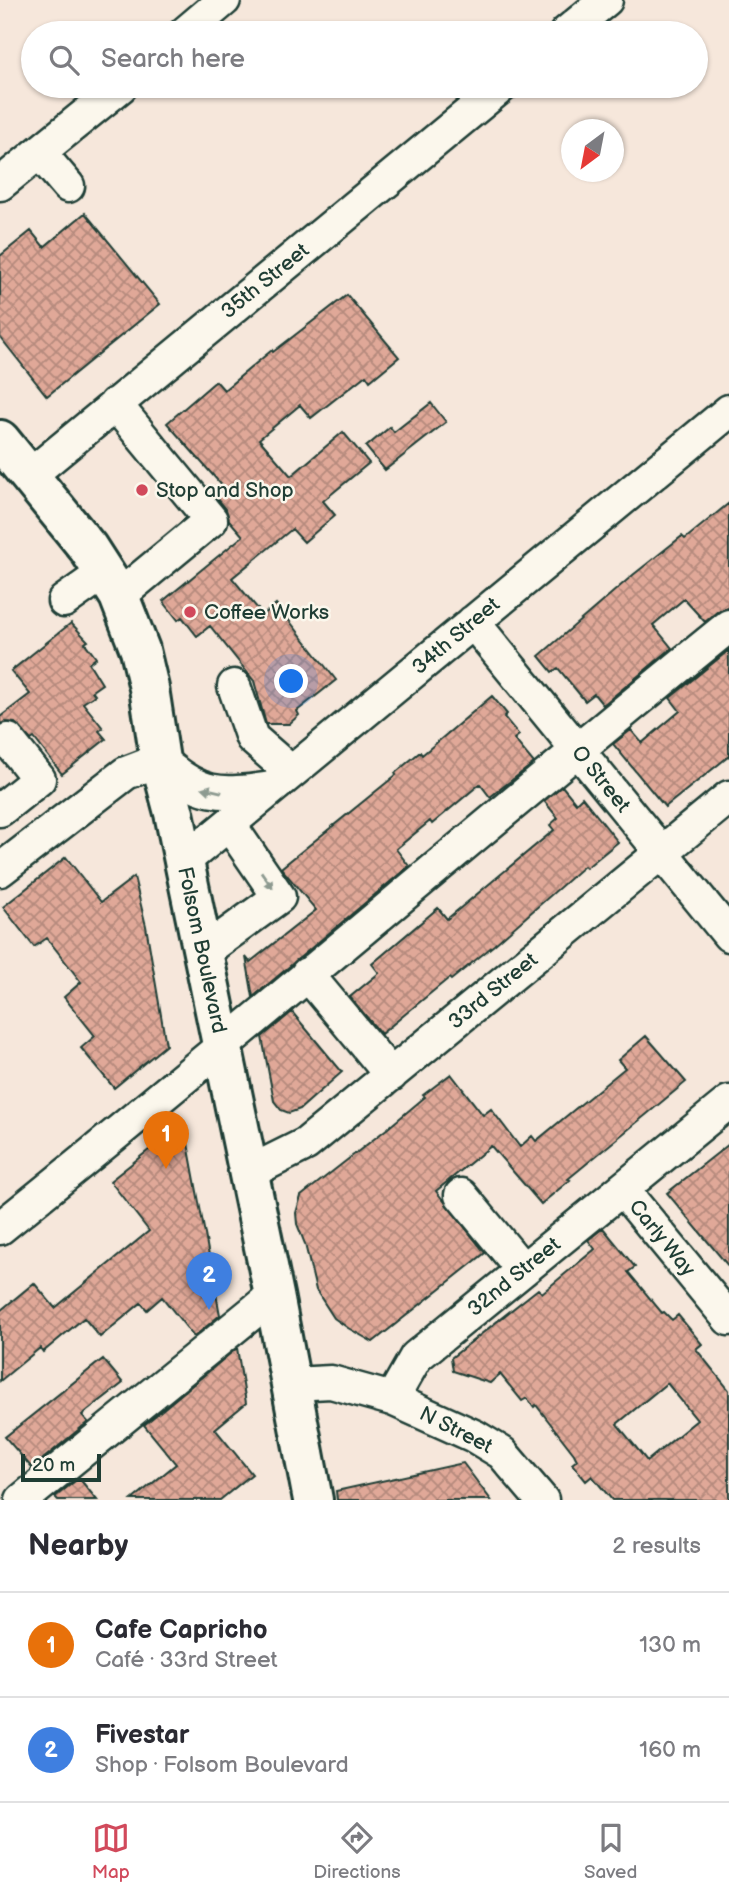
<!DOCTYPE html>
<html lang="en">
<head>
<meta charset="utf-8">
<style>
	:root { --surface:#fff; --page:#f7f7f7; --text:#2b2b33; --muted:#7c7c81; --line:#e1e1e2; --accent:#d1495b }
	body { margin:0; font-family:"Balsamiq Sans",sans-serif; background:var(--page); color:var(--text) }
	.compass { position:absolute; left:561px; top:119px; width:63px; height:63px; border-radius:50%; background:var(--surface); box-shadow:0 2px 5px #0004; rotate:212deg }
	.scale { position:absolute; left:21px; bottom:18px; width:80px; box-sizing:border-box; padding-left:7px; border:4px solid #1f3d34; border-top:0; font-size:19px; line-height:24px; white-space:nowrap; color:#1f3d34; -webkit-text-stroke:5px #fbf7ec; paint-order:stroke }
	.you { position:absolute; left:292px; top:682px; width:24px; height:24px; margin:-18px; border:5px solid #fff; border-radius:50%; background:#1a73e8; box-shadow:0 0 0 10px #1a73e833 }
	.badge { display:grid; place-items:center; width:46px; height:46px; border-radius:50%; background:var(--accent); color:#fff; font-size:23px; font-weight:700 }
	.pin { position:absolute; translate:-50% -58px; filter:drop-shadow(0 2px 4px #0008) }
	.pin::after { content:''; position:absolute; top:37px; width:24px; height:21px; background:inherit; clip-path:polygon(0 0,100% 0,50% 100%) }
	.list { margin:0; padding:0; list-style:none }
	h2 { display:flex; justify-content:space-between; align-items:center; height:91px; margin:0; padding:0 28px; font-size:30px }
	h2 small { font-size:23px; font-weight:400; color:var(--muted) }
	.list li { display:grid; grid-template-columns:46px 1fr auto; gap:21px; align-items:center; box-sizing:border-box; height:105px; padding:0 28px; border-top:2px solid var(--line) }
	.list b { display:block; font-size:26px; white-space:nowrap }
	.list p { margin:0; font-size:23px; white-space:nowrap; color:var(--muted) }
	.list em { font-size:23px; font-style:normal; color:var(--muted) }
	.icon { flex:none; width:38px; height:38px; fill:none; stroke:currentColor; stroke-width:2; stroke-linecap:round; stroke-linejoin:round }
	.map { position:relative; flex:none; width:729px; height:1500px; overflow:hidden }
	.search { position:absolute; background:var(--surface); box-shadow:0 2px 5px #0004; left:21px; right:21px; top:21px; height:77px; display:flex; align-items:center; gap:18px; box-sizing:border-box; padding:0 24px; border-radius:38px; color:var(--muted); font-size:26px }
	.sheet { height:301px; background:var(--surface) }
	nav { display:flex; justify-content:space-around; align-items:center; box-sizing:border-box; height:98px; border-top:2px solid var(--line); background:var(--surface); font-size:19px; color:var(--muted) }
	nav a { display:grid; justify-items:center; gap:4px }
	nav .on { color:var(--accent) }
	.map>svg:first-child { display:block }
</style>
</head>
<body>
<div class="map">
<svg width="729" height="1500" viewBox="0 0 729 1500">
	<defs>
		<pattern id="building-cross-hatch" width="8" height="8" patternUnits="userSpaceOnUse" patternTransform="scale(1.75)"><rect width="8" height="8" fill="#e0a898"/><path d="M0 0l8 8M0 8l8-8" fill="none" stroke="#b58a7d"/></pattern>
	</defs>
	<rect width="100%" height="100%" fill="#f6e7db"/>
	<filter id="ink" filterUnits="userSpaceOnUse"><feTurbulence type="fractalNoise" baseFrequency=".0143" numOctaves="2"/><feDisplacementMap in="SourceGraphic" scale="14" xChannelSelector="R" yChannelSelector="G"/><feConvolveMatrix kernelMatrix="1 2 1 2 8 2 1 2 1" color-interpolation-filters="sRGB"/></filter>
	<g filter="url(#ink)">
		<path fill="url(#building-cross-hatch)" stroke="#1f3d34" stroke-width="2" fill-rule="evenodd" d="M85,213L160,304L47,396L0,337V256L31,231L44,247Z
			M347,295L399,357L370,381L366,375L311,418L300,405L259,439L291,476L343,432L369,463L323,501L335,515L304,542L292,529L232,578L263,615L276,604L336,680L297,711L299,715L289,724H266L254,681L210,626L197,636L182,617L178,620L163,601L243,536L229,520L226,509L216,497L225,489L167,423L216,381L224,390L272,350L273,352Z
			M431,403L446,422L385,470L366,447L390,427L394,432Z
			M729,503V608L718,611L705,622L684,599L653,625L672,648L603,705L594,694L585,701L558,668L552,672L539,656L633,575L682,536L685,539Z
			M71,623L88,641L85,643L96,658L89,663L102,684L92,691L95,695L83,703L103,728L99,731L106,739L62,774L34,738L31,740L15,723L6,722L0,724V717L30,694L11,671Z
			M729,650V756L665,807L613,744L631,730L642,743L680,711L670,698Z
			M492,696L507,714L504,717L519,735L514,739L534,763L490,797L480,784L432,824L430,821L396,849L409,866L253,997L246,957L250,962L316,910L281,868L396,775L395,773L420,752L422,755Z
			M562,786L576,803L582,797L618,842L586,868L584,866L494,945L451,980L449,978L381,1034L350,997L379,973L372,964L438,908L447,919L554,830L550,825L558,818L544,801Z
			M66,857L101,902L134,877L146,926L166,1045L114,1088L81,1048L95,1036L64,997L81,982L47,938L34,947L3,907Z
			M292,1012L342,1072L300,1109L289,1113L281,1110L274,1101L262,1037Z
			M646,1036L686,1082L568,1179L570,1180L541,1204L491,1146L436,1191L485,1253L373,1342L348,1328L334,1318L316,1290L305,1244L297,1224L296,1213L301,1196L388,1128L425,1097L423,1095L451,1074L483,1115L491,1109L520,1147L532,1136L536,1141L625,1068L618,1060Z
			M184,1122L220,1315L194,1337L162,1297L147,1310L141,1303L100,1337L84,1318L43,1352L40,1348L0,1381V1311L34,1283L55,1308L149,1231L110,1181Z
			M729,1144V1267L667,1193Z
			M603,1228L635,1267L628,1272L662,1313L664,1312L672,1320L678,1315L702,1344L696,1349L729,1390V1500H612L592,1476L586,1481L572,1464L577,1460L574,1454L536,1405L534,1407L527,1398L522,1401L500,1374L490,1383L453,1371L451,1358L538,1289L542,1293L595,1249L588,1240ZM667,1383L697,1420L647,1461L617,1424Z
			M237,1348L246,1403L215,1429L252,1474L220,1500H132L176,1464L144,1425Z
			M103,1359L123,1383L82,1415L88,1422L32,1468L5,1437Z
			M463,1463L491,1500H337L336,1491Z
			M79,1478L97,1500H58L55,1497Z"/>
		<g fill="none" stroke-linecap="round" stroke-linejoin="round">
			<defs>
				<path id="minor" d="M185,33L224,0
					M566,33L606,0
					M40,153L68,186
					M0,184L121,86
					M115,404L211,520L119,596
					M29,476L502,86
					M64,601L105,572
					M473,622L729,935
					M234,686L252,738L291,772
					M0,810L39,779L8,740
					M184,861L729,411
					M0,870L126,773L160,760C200,796 219,796 271,788
					M202,953L279,897L229,824
					M307,974L391,1075
					M248,1173L306,1144L729,797
					M622,1189L729,1319
					M461,1195L523,1270
					M0,1228C246,1031 484,824 729,626
					M292,1384L331,1382L392,1399L474,1436L502,1453L542,1500
					M392,1399L416,1357L729,1102
					M22,1500L274,1295"/>
				<path id="major" d="M0,440L88,548L119,596L140,650L149,688L160,760L174,813L274,1295L313,1500"/>
			</defs>
			<use href="#minor" stroke="#1f3d34" stroke-width="37"/>
			<use href="#major" stroke="#1f3d34" stroke-width="44"/>
			<use href="#minor" stroke="#fbf7ec" stroke-width="32"/>
			<use href="#major" stroke="#fbf7ec" stroke-width="38"/>
		</g>
		<defs><path id="oneway-solid" d="M-6-.8H1V-3.2L6.5 0L1 3.2V.8H-6Z" transform="scale(1.75)"/></defs>
		<g fill="#8d9a90">
			<use href="#oneway-solid" transform="translate(212 790) rotate(-167)"/>
			<use href="#oneway-solid" transform="translate(267 880) rotate(55)"/>
		</g>
	</g>
	<g fill="#d1495b" stroke="#fbf7ec" stroke-width="2.5">
		<circle cx="142" cy="490" r="7"/>
		<circle cx="190" cy="612" r="7"/>
	</g>
	<g text-anchor="middle" dominant-baseline="central" stroke-width="5" stroke-linejoin="round" paint-order="stroke">
		<g font-size="21" fill="#1f3d34" stroke="#fbf7ec">
			<text transform="translate(265 281) rotate(-39)">35th Street</text>
			<text transform="translate(456 636) rotate(-40)">34th Street</text>
			<text transform="translate(601 779) rotate(51)">O Street</text>
			<text transform="translate(202 950) rotate(78)">Folsom Boulevard</text>
			<text transform="translate(493 991) rotate(-39)">33rd Street</text>
			<text transform="translate(662 1238) rotate(51)">Carly Way</text>
			<text transform="translate(514 1277) rotate(-39)">32nd Street</text>
			<text transform="translate(456 1430) rotate(27)">N Street</text>
		</g>
		<g font-size="21" fill="#1f3d34" stroke="#fbf7ec" text-anchor="start">
			<text x="156" y="490">Stop and Shop</text>
			<text x="204" y="612">Coffee Works</text>
		</g>
	</g>
</svg>
<svg class="compass" viewBox="-18 -18 36 36"><path d="M0-13l5 13h-10z" fill="#e53935"/><path d="M0 13l5-13h-10z" fill="#7c7c81"/></svg>
<div class="scale">20 m</div>
<div class="you"></div>
<div class="pin badge" style="left:166px;top:1169px;background:#e8710a">1</div>
<div class="pin badge" style="left:209px;top:1310px;background:#3f7fe0">2</div>
<div class="search"><svg class="icon" aria-label="search" viewBox="0 0 24 24"><circle cx="10" cy="10" r="6"/><path d="M15 15l6 6"/></svg>Search here</div>
</div>
<section class="sheet">
<h2>Nearby<small>2 results</small></h2>
<ul class="list">
<li><span class="badge" style="background:#e8710a">1</span><div><b>Cafe Capricho</b><p>Café · 33rd Street</p></div><em>130 m</em></li>
<li><span class="badge" style="background:#3f7fe0">2</span><div><b>Fivestar</b><p>Shop · Folsom Boulevard</p></div><em>160 m</em></li>
</ul>
</section>
<nav>
<a class="on"><svg class="icon" aria-label="map" viewBox="0 0 24 24"><path d="M3 6l6-2 6 2 6-2v14l-6 2-6-2-6 2zM9 4v14M15 6v14"/></svg>Map</a>
<a><svg class="icon" aria-label="directions" viewBox="0 0 24 24"><path d="M12 3l9 9-9 9-9-9zM9 14v-3h6M13 9l2 2-2 2"/></svg>Directions</a>
<a><svg class="icon" aria-label="saved" viewBox="0 0 24 24"><path d="M7 4h10v16l-5-4-5 4z"/></svg>Saved</a>
</nav>
</body>
</html>
